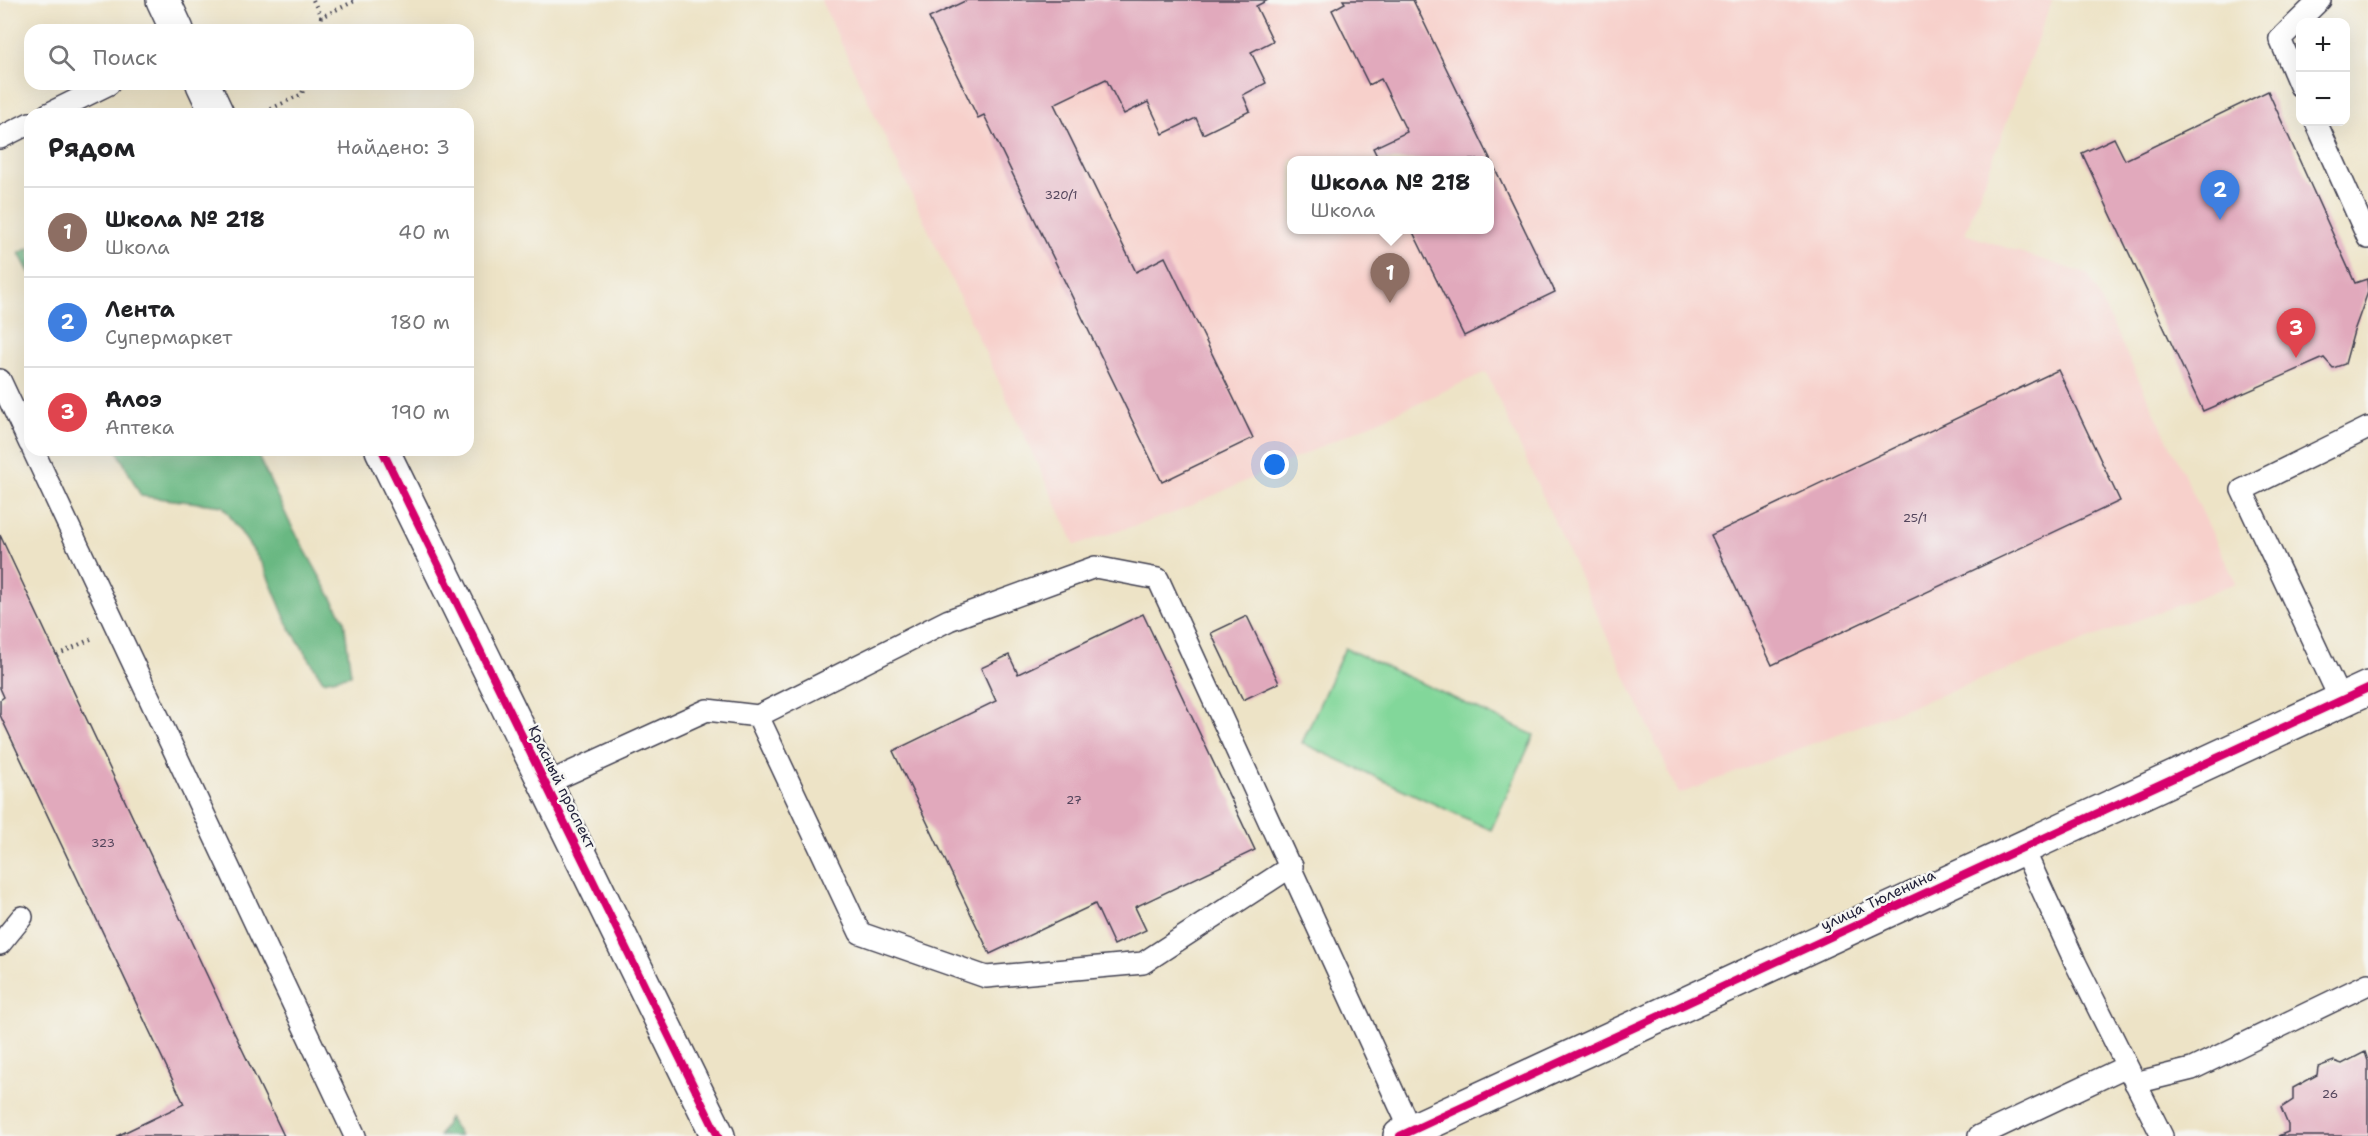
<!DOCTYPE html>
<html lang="ru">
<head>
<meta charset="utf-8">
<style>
	:root { --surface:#fff; --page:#f2f2f2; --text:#202124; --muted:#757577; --line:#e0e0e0; --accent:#1f6fb2 }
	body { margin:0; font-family:"Shantell Sans",sans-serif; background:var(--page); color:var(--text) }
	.controls { position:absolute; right:18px; top:18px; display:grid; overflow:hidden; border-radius:12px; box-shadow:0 6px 24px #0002 }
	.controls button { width:54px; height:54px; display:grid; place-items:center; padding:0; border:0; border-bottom:2px solid var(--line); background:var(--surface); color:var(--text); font:30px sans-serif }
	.you { position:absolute; left:1275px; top:465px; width:21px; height:21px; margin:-15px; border:4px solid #fff; border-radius:50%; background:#1a73e8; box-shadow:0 0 0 9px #1a73e833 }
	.badge { display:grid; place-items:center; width:39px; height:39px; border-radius:50%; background:var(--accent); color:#fff; font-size:20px; font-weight:700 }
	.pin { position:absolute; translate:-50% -50px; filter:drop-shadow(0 2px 3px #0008) }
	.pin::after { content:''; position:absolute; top:32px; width:21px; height:18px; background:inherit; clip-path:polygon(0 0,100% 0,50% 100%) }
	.popup { position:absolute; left:1287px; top:156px; width:207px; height:78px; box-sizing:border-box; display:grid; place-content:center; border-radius:12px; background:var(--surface); filter:drop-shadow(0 2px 4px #0005); font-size:20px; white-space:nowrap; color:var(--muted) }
	.popup b { font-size:22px; color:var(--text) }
	.popup::after { content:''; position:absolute; left:50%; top:100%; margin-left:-12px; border:12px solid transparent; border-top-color:var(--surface) }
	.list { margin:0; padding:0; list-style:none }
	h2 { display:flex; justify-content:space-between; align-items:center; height:78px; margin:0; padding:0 24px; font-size:26px }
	h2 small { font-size:20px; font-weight:400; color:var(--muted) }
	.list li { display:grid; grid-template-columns:39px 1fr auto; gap:18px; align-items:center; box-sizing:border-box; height:90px; padding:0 24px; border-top:2px solid var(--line) }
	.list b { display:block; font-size:22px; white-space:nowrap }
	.list p { margin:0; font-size:20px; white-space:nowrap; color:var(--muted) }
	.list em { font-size:20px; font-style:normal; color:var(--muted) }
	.icon { flex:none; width:33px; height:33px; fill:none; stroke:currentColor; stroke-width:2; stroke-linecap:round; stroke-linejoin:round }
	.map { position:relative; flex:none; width:2368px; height:1136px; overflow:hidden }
	.search { position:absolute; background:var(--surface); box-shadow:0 6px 24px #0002; left:24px; top:24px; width:450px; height:66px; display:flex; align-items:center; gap:15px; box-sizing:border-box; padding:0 21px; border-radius:18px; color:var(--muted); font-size:22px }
	.panel { position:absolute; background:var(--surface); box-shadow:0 6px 24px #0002; left:24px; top:108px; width:450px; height:348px; border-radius:18px }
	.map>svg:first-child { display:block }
</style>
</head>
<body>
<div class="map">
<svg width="2368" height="1136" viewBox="0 0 2368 1136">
	<rect width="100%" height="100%" fill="#f6f6f2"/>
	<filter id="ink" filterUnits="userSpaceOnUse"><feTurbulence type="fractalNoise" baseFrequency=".0167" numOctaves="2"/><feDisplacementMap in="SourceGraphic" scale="12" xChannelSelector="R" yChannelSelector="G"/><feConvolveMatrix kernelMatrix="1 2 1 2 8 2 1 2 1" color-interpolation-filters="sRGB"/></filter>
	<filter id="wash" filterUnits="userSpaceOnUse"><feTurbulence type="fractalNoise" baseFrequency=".008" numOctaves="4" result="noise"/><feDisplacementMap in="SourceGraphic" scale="24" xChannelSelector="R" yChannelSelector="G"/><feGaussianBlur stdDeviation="1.35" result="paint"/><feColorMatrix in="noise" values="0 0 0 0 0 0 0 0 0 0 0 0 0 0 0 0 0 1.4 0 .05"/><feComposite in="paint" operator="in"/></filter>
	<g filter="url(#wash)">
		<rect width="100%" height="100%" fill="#ede3c6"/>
		<path fill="#f7d0cb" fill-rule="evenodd" d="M821,0H2052L1965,234L2089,275L2236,583L1679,794L1486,372L1177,512L1075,545ZM1291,160H1489V230H1291Z"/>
		<path fill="#82d79a" stroke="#527c6a" stroke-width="1.5" d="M1345,648L1534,735L1491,830L1302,743Z"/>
		<path fill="#69b882" stroke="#466d5e" stroke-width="1.5" d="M30,248V274L19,253Z
			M117,450H255L289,521L344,620L351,675L323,681L288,625L263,565L223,506L141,496Z
			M449,1118L460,1136H439Z"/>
		<g id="blocks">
			<path fill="#e1a9bc" d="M967,0H1268L1256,6L1273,41L1251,52L1266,83L1243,95L1250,111L1203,134L1196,118L1163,134L1148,102L1124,114L1106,79L1054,104L1136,272L1165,257L1253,438L1162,482L984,115L978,118L929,18Z
				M1343,0H1413L1555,292L1464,336L1412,230H1489V160H1379L1373,148L1407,132L1381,79L1369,85L1332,10L1345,3Z
				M2268,91L2355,283L2367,279L2368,292L2354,331L2345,364L2333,368L2324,358L2203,411L2082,153L2114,138L2125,160Z
				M2058,370L2120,501L1772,665L1711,535Z
				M0,535L229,1022L284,1136H117L184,1104L0,715V700L4,697L0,688Z
				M1143,614L1255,850L1135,907L1146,930L1114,945L1095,904L990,954L893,751L996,701L981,668L1009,655L1018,674Z
				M1247,616L1279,683L1243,700L1211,633Z
				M2365,1052L2368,1061V1136H2278L2288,1132V1125L2281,1108L2293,1100V1088L2317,1075L2318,1067L2334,1061L2342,1064Z"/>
		</g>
	</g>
	<g filter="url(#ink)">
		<use href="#blocks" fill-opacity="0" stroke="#403f50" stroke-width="1.5"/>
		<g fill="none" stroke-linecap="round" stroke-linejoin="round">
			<defs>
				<path id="lane" d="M2300,86L2280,39L2320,0
					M48,114L109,84
					M2316,122L2368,238
					M0,138L30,123
					M0,380L30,444
					M33,450L355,1136
					M2341,701L2242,490L2368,428
					M545,784L707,710L758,716
					M2023,848L2076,964L2162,1136
					M1292,866L1143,963L986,977L860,933L758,716L949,620L1095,567L1158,579L1411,1131
					M0,944L22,917
					M2135,1083L2192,1069L2368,984
					M1979,1136L2127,1066"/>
				<path id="street" d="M1400,1136L2368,688"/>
				<path id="secondary" d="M163,0L177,30
					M203,84L217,114
					M382,450L718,1136"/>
			</defs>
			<use href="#lane" stroke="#403f50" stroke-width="24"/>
			<use href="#street" stroke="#403f50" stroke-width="36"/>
			<use href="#secondary" stroke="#403f50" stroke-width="36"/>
			<path stroke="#403f50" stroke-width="4" stroke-dasharray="1.5 4.5" stroke-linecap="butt" d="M313,0L321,17
				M318,30L321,17L357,0
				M260,114L302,94L305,84
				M57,655L91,639"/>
			<use href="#lane" stroke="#fff" stroke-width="21"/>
			<use href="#street" stroke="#fff" stroke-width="33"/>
			<use href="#secondary" stroke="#fff" stroke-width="33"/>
			<defs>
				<path id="cycleway" d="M382,450L718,1136
					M1400,1136L2368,688"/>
			</defs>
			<use href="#cycleway" stroke="#f6f6f2" stroke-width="11"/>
			<use href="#cycleway" stroke="#d6006c" stroke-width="8"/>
		</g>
	</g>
	<g text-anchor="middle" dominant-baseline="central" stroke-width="5" stroke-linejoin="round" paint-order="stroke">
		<g font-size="12" fill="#52445b">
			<text x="1061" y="195">320/1</text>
			<text x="1915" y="518">25/1</text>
			<text x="1074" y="800">27</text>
			<text x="103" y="843">323</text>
			<text x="2330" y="1094">26</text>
		</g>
		<g font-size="15" fill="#22223b" stroke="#f6f6f2">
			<text transform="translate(562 787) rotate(64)">Красный проспект</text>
			<text transform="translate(1878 900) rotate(-25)">улица Тюленина</text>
		</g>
	</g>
</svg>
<div class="controls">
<button>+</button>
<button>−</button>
</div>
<div class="you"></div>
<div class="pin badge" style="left:1390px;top:303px;background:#8d6e63">1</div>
<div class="popup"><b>Школа № 218</b>Школа</div>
<div class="pin badge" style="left:2220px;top:220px;background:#3f7fe0">2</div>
<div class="pin badge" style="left:2296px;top:358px;background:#e0444e">3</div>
<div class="search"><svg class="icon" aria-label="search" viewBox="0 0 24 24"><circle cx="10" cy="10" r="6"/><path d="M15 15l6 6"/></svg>Поиск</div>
<section class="panel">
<h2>Рядом<small>Найдено: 3</small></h2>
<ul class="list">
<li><span class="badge" style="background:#8d6e63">1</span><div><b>Школа № 218</b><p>Школа</p></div><em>40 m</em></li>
<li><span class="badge" style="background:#3f7fe0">2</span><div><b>Лента</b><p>Супермаркет</p></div><em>180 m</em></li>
<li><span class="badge" style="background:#e0444e">3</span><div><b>Алоэ</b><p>Аптека</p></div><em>190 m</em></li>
</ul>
</section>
</div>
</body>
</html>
